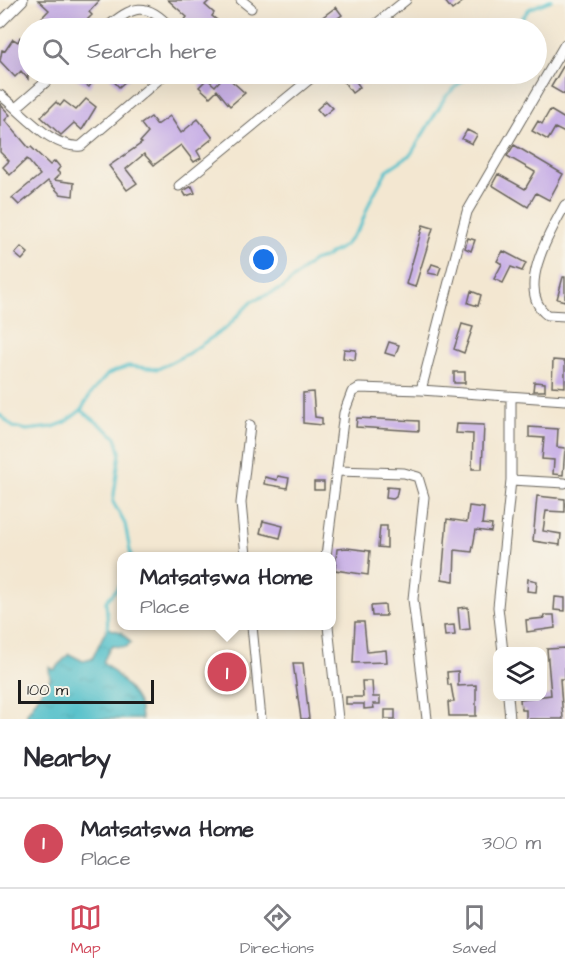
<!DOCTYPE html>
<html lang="en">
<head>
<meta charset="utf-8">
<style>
	:root { --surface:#fff; --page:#f7f7f7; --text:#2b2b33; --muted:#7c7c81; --line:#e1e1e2; --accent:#d1495b }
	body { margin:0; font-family:"Architects Daughter",sans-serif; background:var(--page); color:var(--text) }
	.controls { position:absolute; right:18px; bottom:18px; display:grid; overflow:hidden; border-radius:12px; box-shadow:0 6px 24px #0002 }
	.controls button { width:54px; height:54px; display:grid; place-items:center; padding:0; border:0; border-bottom:2px solid var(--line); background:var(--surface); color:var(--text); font:30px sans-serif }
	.scale { position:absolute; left:18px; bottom:15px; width:136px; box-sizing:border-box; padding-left:6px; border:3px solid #1c1c1c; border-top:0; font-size:16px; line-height:21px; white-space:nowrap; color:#1c1c1c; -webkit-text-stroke:4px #f7f3e8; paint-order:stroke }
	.you { position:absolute; left:264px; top:260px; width:21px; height:21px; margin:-15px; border:4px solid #fff; border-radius:50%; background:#1a73e8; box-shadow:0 0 0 9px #1a73e833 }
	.badge { display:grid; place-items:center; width:39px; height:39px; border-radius:50%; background:var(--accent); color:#fff; font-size:20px; font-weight:700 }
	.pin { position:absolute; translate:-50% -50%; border:3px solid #fff; box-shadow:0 2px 6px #0006 }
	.popup { position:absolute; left:117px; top:552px; width:219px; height:78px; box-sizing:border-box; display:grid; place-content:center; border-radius:12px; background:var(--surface); filter:drop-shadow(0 2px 4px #0005); font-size:20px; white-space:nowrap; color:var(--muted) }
	.popup b { font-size:22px; color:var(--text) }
	.popup::after { content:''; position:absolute; left:50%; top:100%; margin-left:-12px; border:12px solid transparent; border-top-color:var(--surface) }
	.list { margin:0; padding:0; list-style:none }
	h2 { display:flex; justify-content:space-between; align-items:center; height:78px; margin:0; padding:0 24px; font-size:26px }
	h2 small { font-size:20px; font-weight:400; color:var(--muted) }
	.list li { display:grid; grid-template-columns:39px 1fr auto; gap:18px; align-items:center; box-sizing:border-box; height:90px; padding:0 24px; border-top:2px solid var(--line) }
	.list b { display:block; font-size:22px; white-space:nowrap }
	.list p { margin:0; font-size:20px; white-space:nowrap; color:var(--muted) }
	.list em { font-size:20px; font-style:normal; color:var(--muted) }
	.icon { flex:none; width:33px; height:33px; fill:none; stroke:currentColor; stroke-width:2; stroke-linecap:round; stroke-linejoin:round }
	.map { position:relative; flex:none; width:565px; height:719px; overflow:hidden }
	.search { position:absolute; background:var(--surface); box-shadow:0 6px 24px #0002; left:18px; right:18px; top:18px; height:66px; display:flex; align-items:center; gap:15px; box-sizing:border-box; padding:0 21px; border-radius:33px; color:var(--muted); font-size:22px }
	.sheet { height:168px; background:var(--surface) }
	nav { display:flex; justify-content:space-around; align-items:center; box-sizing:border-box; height:84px; border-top:2px solid var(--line); background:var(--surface); font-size:16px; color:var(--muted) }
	nav a { display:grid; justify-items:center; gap:3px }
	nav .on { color:var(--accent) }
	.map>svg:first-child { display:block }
</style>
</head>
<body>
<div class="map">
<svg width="565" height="719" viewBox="0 0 565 719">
	<defs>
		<pattern id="water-ripples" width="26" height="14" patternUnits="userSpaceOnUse" patternTransform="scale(1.5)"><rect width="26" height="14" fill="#52c0ca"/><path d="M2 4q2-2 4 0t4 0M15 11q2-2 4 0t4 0" fill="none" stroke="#47a4ad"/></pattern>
	</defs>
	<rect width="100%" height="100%" fill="#f7f3e8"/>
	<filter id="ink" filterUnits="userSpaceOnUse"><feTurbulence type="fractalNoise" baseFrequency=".0167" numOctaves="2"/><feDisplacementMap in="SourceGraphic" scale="12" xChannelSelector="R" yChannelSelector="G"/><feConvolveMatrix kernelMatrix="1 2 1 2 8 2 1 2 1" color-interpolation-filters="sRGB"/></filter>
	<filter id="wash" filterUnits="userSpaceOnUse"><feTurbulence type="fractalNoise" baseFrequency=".008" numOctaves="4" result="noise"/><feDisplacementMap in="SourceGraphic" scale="24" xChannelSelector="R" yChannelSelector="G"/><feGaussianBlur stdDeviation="1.35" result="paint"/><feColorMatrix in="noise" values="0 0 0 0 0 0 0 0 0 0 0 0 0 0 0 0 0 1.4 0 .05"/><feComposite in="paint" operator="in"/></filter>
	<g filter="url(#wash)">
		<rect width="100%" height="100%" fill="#f3e7d1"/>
		<path fill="url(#water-ripples)" stroke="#376e73" stroke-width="1.5" d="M107,628L121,632L131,643L126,647L111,646L103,662C113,670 134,692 139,705C141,710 139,714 142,719H27V713L50,679L49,667L54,670L69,654L83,661L92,659Z"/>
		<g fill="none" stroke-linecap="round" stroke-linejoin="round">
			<path stroke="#52c0ca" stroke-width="3" d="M515,28L529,9L551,0
				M81,410L116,437L120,452L113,502L125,524L131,556
				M0,415L13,427L27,430L53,427L66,422L81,410L92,392L108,374L128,366L158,369L189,353L226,328L252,301L283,288L313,261L323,258L344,246L360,227L371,199L387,170L411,154L446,96L470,74
				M108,629L106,601L122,583"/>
		</g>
		<g id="blocks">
			<path fill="#c5abe6" d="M38,0H100L89,12L92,15L79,28H32L49,10Z
				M168,0H210L205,5L214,13L212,16L227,28H178L187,17Z
				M444,0H465L452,10Z
				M336,7L342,15L327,26L329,28H308Z
				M20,37L28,42V79L21,71L15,77L0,61L2,50L5,51L13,39L18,42Z
				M565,63V95L551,87Z
				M70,74H89L95,78L89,87Z
				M107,74H134L119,87Z
				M225,75L245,93L230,106L217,90L210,97L199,87L207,79L215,86Z
				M352,76L360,87L352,93L344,82Z
				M86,99L96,107L82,130L74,123L61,135L41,117L56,102L60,106L64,101L76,110Z
				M326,101L333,108L323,116L317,109Z
				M0,104L10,115L5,120L29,148L31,147L50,165L55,161L60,167L57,171L60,174L54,180L74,183L73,196L60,194L48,181L19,205L12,198L40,175L27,159L10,175L3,167L9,161L0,152Z
				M550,110L565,119V133L555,128L548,140L532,131L538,121L542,124Z
				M170,116L181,133L198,119L213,138L197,151L201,158L194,162L181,145L154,165L144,154L126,169L137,183L127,190L109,166L142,143L140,142L148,133L141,124L151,117L157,125Z
				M467,130L477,135L472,144L462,139Z
				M514,145L563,174L549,200L536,193L528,207L492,185L498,174L525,189L535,172L507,156Z
				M192,186L195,193L186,196L183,191Z
				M423,225L433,228L415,287L406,284Z
				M468,238L475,240L471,251L465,248Z
				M21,247L28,253L22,260L15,254Z
				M503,251L526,263L522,271L511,267L503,283L494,279L502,264L497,261Z
				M432,264L441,267L438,275L428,273Z
				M563,277H565V301L557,299Z
				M471,291L481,295L478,306L468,303Z
				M462,324L473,327L464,353L454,349Z
				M389,342L399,345L395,356L385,353Z
				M344,349L356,350L355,360L343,358Z
				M553,360L565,361V387L552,386Z
				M454,372H465V383H454Z
				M534,382L545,383V391H533Z
				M313,392L315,417L322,418V425L303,423V393Z
				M357,418L419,421V431L356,427Z
				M457,424L484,425L482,469H472L473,434L456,433Z
				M529,427L558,429L557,447L565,448L563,475L553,474L554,460L542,459L544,438L529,437Z
				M278,476L289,478L287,488L264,484L265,477L277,480Z
				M314,482H324V490H314Z
				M387,487L398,488L396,497L393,499L386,498Z
				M537,496L565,499V512L546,511L543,531L561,534L560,545L533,541Z
				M469,506L484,508L482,524L492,525L491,532L476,530L472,552L455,550L454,581L442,579L447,519L467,522Z
				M263,521L283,526L280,538L260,533Z
				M380,526H387V548L378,547Z
				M347,548L370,551L368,575L335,570L337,549Z
				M528,579L537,581L536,592L527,591Z
				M555,597L565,598V611L554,610Z
				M385,605L386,616H372L371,606Z
				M468,607L470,629L460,630L458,608Z
				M544,615H554L555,628L527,632L526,620L545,618Z
				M355,622H364L367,652L386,650L387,662L353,663Z
				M454,625L455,635L445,636L444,626Z
				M565,648V679H560L563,719H526V710H521L520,699L551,695L547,649Z
				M293,663H303L309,719H301Z
				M458,671V686L476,685V716H449L448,702H454L451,685H448L447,672Z
				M362,681H372L373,697H380V704H373L374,708L364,709V704H346V697H363Z
				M385,710H395V719H385Z"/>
		</g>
	</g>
	<g filter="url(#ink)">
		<use href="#blocks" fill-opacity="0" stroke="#67635b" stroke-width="1.5"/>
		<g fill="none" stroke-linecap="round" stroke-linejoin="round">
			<defs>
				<path id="street" d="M241,0L251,8
					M0,23L23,0
					M106,28C132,6 146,0 171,28
					M371,28L406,0
					M0,95C23,112 51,149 81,146L165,74
					M17,107L55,74
					M179,186L316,74
					M565,205C550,232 515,290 547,315L565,316
					M421,390L467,212L565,44
					M511,398V480L565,483
					M337,471L404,473L418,477L424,497L413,599L427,719
					M246,556L241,503L250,425
					M326,556L344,413L352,392L359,388L421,390L565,400
					M252,626L261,719
					M328,626L338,719
					M503,652L498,607L511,480
					M508,696L510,719"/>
			</defs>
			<use href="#street" stroke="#67635b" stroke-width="11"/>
			<use href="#street" stroke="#fff" stroke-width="9"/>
		</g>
	</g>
</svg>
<div class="controls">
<button><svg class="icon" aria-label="layers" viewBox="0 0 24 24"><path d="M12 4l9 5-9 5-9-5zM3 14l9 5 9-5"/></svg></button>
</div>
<div class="scale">100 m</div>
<div class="you"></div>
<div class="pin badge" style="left:227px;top:672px">1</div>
<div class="popup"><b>Matsatswa Home</b>Place</div>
<div class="search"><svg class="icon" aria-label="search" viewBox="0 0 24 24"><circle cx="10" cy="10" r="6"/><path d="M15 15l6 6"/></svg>Search here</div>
</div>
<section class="sheet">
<h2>Nearby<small></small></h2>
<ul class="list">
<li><span class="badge">1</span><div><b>Matsatswa Home</b><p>Place</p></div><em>300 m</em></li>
</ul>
</section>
<nav>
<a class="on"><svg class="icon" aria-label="map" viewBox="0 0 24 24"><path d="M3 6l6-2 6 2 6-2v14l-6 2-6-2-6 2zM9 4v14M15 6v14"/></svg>Map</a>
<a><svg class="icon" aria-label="directions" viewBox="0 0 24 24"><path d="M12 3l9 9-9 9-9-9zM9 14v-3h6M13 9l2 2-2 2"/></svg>Directions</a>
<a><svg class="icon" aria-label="saved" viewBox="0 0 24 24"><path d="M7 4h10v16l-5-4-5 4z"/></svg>Saved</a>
</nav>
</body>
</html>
